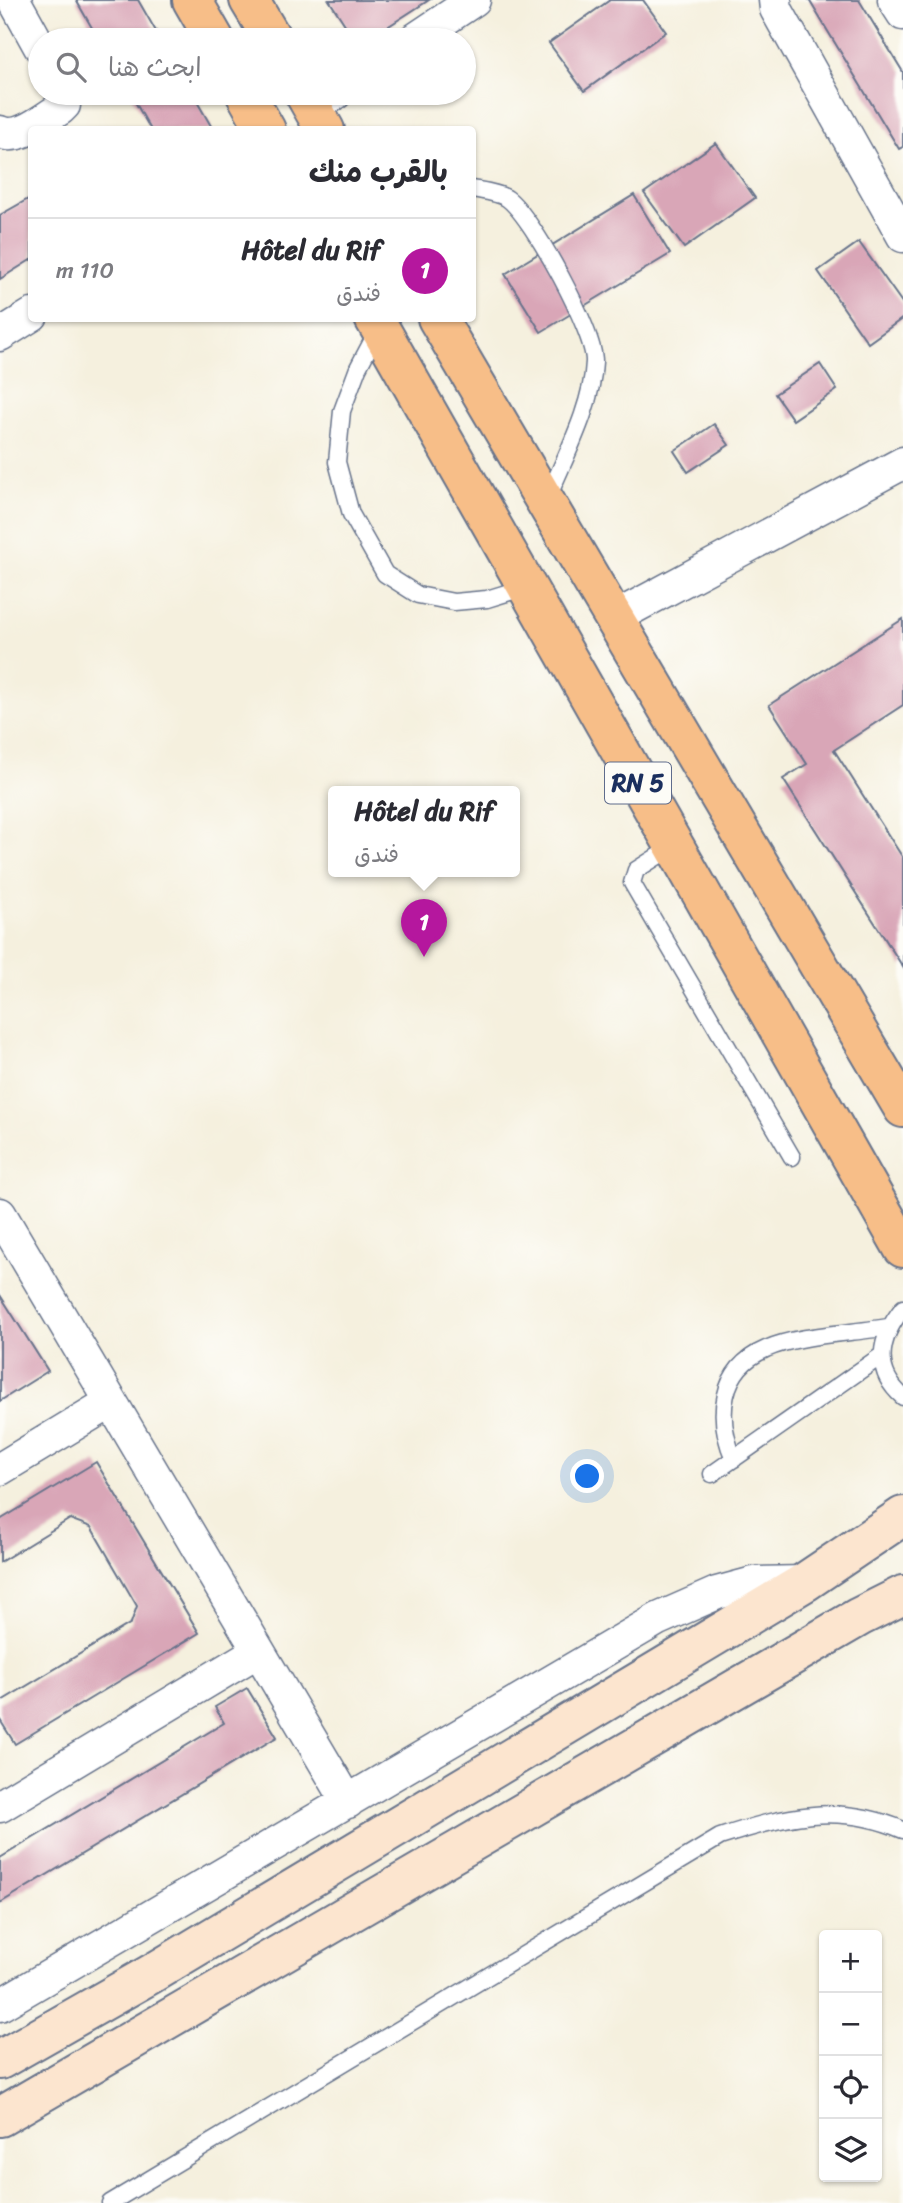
<!DOCTYPE html>
<html lang="ar">
<head>
<meta charset="utf-8">
<style>
	:root { --surface:#fff; --page:#f7f7f7; --text:#2b2b33; --muted:#7c7c81; --line:#e1e1e2; --accent:#b5179e }
	body { margin:0; font-family:Sriracha,"Playpen Sans Arabic",sans-serif; background:var(--page); color:var(--text); direction:rtl }
	.controls { position:absolute; right:21px; bottom:21px; display:grid; overflow:hidden; border-radius:7px; box-shadow:0 2px 5px #0004 }
	.controls button { width:63px; height:63px; display:grid; place-items:center; padding:0; border:0; border-bottom:2px solid var(--line); background:var(--surface); color:var(--text); font:35px sans-serif }
	.you { position:absolute; left:588px; top:1477px; width:24px; height:24px; margin:-18px; border:5px solid #fff; border-radius:50%; background:#1a73e8; box-shadow:0 0 0 10px #1a73e833 }
	.badge { display:grid; place-items:center; width:46px; height:46px; border-radius:50%; background:var(--accent); color:#fff; font-size:23px; font-weight:700 }
	.pin { position:absolute; translate:-50% -58px; filter:drop-shadow(0 2px 4px #0008) }
	.pin::after { content:''; position:absolute; top:37px; width:24px; height:21px; background:inherit; clip-path:polygon(0 0,100% 0,50% 100%) }
	.popup { position:absolute; left:328px; top:786px; width:192px; height:91px; box-sizing:border-box; display:grid; place-content:center; border-radius:7px; background:var(--surface); filter:drop-shadow(0 2px 5px #0005); font-size:23px; white-space:nowrap; color:var(--muted) }
	.popup b { font-size:26px; color:var(--text) }
	.popup::after { content:''; position:absolute; left:50%; top:100%; margin-left:-14px; border:14px solid transparent; border-top-color:var(--surface) }
	.list { margin:0; padding:0; list-style:none }
	h2 { display:flex; justify-content:space-between; align-items:center; height:91px; margin:0; padding:0 28px; font-size:30px }
	h2 small { font-size:23px; font-weight:400; color:var(--muted) }
	.list li { display:grid; grid-template-columns:46px 1fr auto; gap:21px; align-items:center; box-sizing:border-box; height:105px; padding:0 28px; border-top:2px solid var(--line) }
	.list b { display:block; font-size:26px; white-space:nowrap }
	.list p { margin:0; font-size:23px; white-space:nowrap; color:var(--muted) }
	.list em { font-size:23px; font-style:normal; color:var(--muted) }
	.icon { flex:none; width:38px; height:38px; fill:none; stroke:currentColor; stroke-width:2; stroke-linecap:round; stroke-linejoin:round }
	.map { position:relative; flex:none; width:903px; height:2203px; overflow:hidden; direction:ltr }
	.search { position:absolute; background:var(--surface); box-shadow:0 2px 5px #0004; left:28px; top:28px; width:448px; height:77px; display:flex; align-items:center; gap:18px; box-sizing:border-box; padding:0 24px; border-radius:38px; color:var(--muted); font-size:26px }
	.panel { position:absolute; background:var(--surface); box-shadow:0 2px 5px #0004; left:28px; top:126px; width:448px; height:196px; border-radius:7px; direction:rtl }
	.map>svg:first-child { display:block }
</style>
</head>
<body>
<div class="map">
<svg width="903" height="2203" viewBox="0 0 903 2203">
	<rect width="100%" height="100%" fill="#fdfcf7"/>
	<filter id="ink" filterUnits="userSpaceOnUse"><feTurbulence type="fractalNoise" baseFrequency=".0143" numOctaves="2"/><feDisplacementMap in="SourceGraphic" scale="14" xChannelSelector="R" yChannelSelector="G"/><feConvolveMatrix kernelMatrix="1 2 1 2 8 2 1 2 1" color-interpolation-filters="sRGB"/></filter>
	<filter id="wash" filterUnits="userSpaceOnUse"><feTurbulence type="fractalNoise" baseFrequency=".00686" numOctaves="4" result="noise"/><feDisplacementMap in="SourceGraphic" scale="28" xChannelSelector="R" yChannelSelector="G"/><feGaussianBlur stdDeviation="1.57" result="paint"/><feColorMatrix in="noise" values="0 0 0 0 0 0 0 0 0 0 0 0 0 0 0 0 0 1.4 0 .05"/><feComposite in="paint" operator="in"/></filter>
	<g filter="url(#wash)">
		<rect width="100%" height="100%" fill="#f5f0de"/>
		<g id="blocks">
			<path fill="#d9a6b7" d="M76,0H138L161,40H99Z
				M329,0H429L367,40H355Z
				M610,0H643L666,32L584,91L549,43Z
				M809,0H859L903,72V147L899,149Z
				M130,93H192L211,126L210,130H151Z
				M716,143L755,198L684,248L644,193Z
				M634,195L670,254L541,332L505,274Z
				M32,197V259L0,279V215Z
				M859,242L903,304V318L868,343L818,271Z
				M820,364L837,390L793,420L775,394Z
				M714,424L729,445L688,472L674,451Z
				M903,619V705L834,750L903,858V967L783,779L807,764L769,705Z
				M0,1295L48,1371L0,1401Z
				M96,1462L199,1633L15,1744L0,1720V1702L131,1623L137,1606L91,1527L70,1519L0,1562V1520Z
				M247,1688L277,1737L0,1903V1858L224,1723L215,1707Z"/>
		</g>
	</g>
	<g filter="url(#ink)">
		<use href="#blocks" fill-opacity="0" stroke="#67738b" stroke-width="2"/>
		<g fill="none" stroke-linecap="round" stroke-linejoin="round">
			<defs>
				<path id="service" d="M472,189C482,191 500,193 508,199C533,218 595,332 594,362C592,408 565,456 548,498
					M378,330L358,368L342,411L337,462L351,514L385,574L418,595L454,602L487,599L526,587
					M674,846L636,870L632,883L792,1157
					M903,1308C880,1337 872,1370 903,1397
					M734,1459C716,1418 719,1369 766,1349C796,1335 854,1333 888,1327
					M712,1474L881,1356
					M110,2203L720,1837C784,1816 838,1802 903,1830"/>
				<path id="minor" d="M14,0L40,47
					M775,0L776,9L903,236
					M894,0L903,14
					M414,40L474,0
					M313,108L336,93
					M0,132C19,141 43,119 60,109L64,105V93
					M0,335L32,315
					M614,618L903,463
					M0,1214L348,1802
					M0,1469L111,1402
					M0,1806L258,1651
					M0,2005L658,1619L717,1593L754,1583L805,1582"/>
				<path id="secondary" d="M0,2060L151,1974L805,1582L903,1516
					M0,2117L859,1617L903,1595"/>
				<path id="primary" d="M192,0L215,40
					M249,0L273,40
					M245,93L266,130
					M304,93L325,130
					M374,318L903,1248
					M437,318L903,1108"/>
			</defs>
			<use href="#service" stroke="#67738b" stroke-width="19"/>
			<use href="#minor" stroke="#67738b" stroke-width="35"/>
			<use href="#secondary" stroke="#67738b" stroke-width="42"/>
			<use href="#primary" stroke="#67738b" stroke-width="42"/>
			<use href="#service" stroke="#fff" stroke-width="16"/>
			<use href="#minor" stroke="#fff" stroke-width="32"/>
			<use href="#secondary" stroke="#fce5cf" stroke-width="38"/>
			<use href="#primary" stroke="#f7be88" stroke-width="38"/>
		</g>
	</g>
	<g text-anchor="middle" dominant-baseline="central" stroke-width="5" stroke-linejoin="round" paint-order="stroke">
		<rect fill="#fdfcf7" stroke="#5f6c8c" stroke-width="2" x="605" y="762.5" width="66" height="41" rx="5"/>
		<g font-size="24" font-weight="bold" fill="#1b2f5e">
			<text x="638" y="783">RN 5</text>
		</g>
	</g>
</svg>
<div class="controls">
<button>+</button>
<button>−</button>
<button><svg class="icon" aria-label="locate" viewBox="0 0 24 24"><circle cx="12" cy="12" r="6"/><path d="M12 2v4M12 18v4M2 12h4M18 12h4"/></svg></button>
<button><svg class="icon" aria-label="layers" viewBox="0 0 24 24"><path d="M12 4l9 5-9 5-9-5zM3 14l9 5 9-5"/></svg></button>
</div>
<div class="you"></div>
<div class="pin badge" style="left:424px;top:957px">1</div>
<div class="popup"><b>Hôtel du Rif</b>فندق</div>
<div class="search"><svg class="icon" aria-label="search" viewBox="0 0 24 24"><circle cx="10" cy="10" r="6"/><path d="M15 15l6 6"/></svg>ابحث هنا</div>
<section class="panel">
<h2>بالقرب منك<small></small></h2>
<ul class="list">
<li><span class="badge">1</span><div><b>Hôtel du Rif</b><p>فندق</p></div><em>110 m</em></li>
</ul>
</section>
</div>
</body>
</html>
